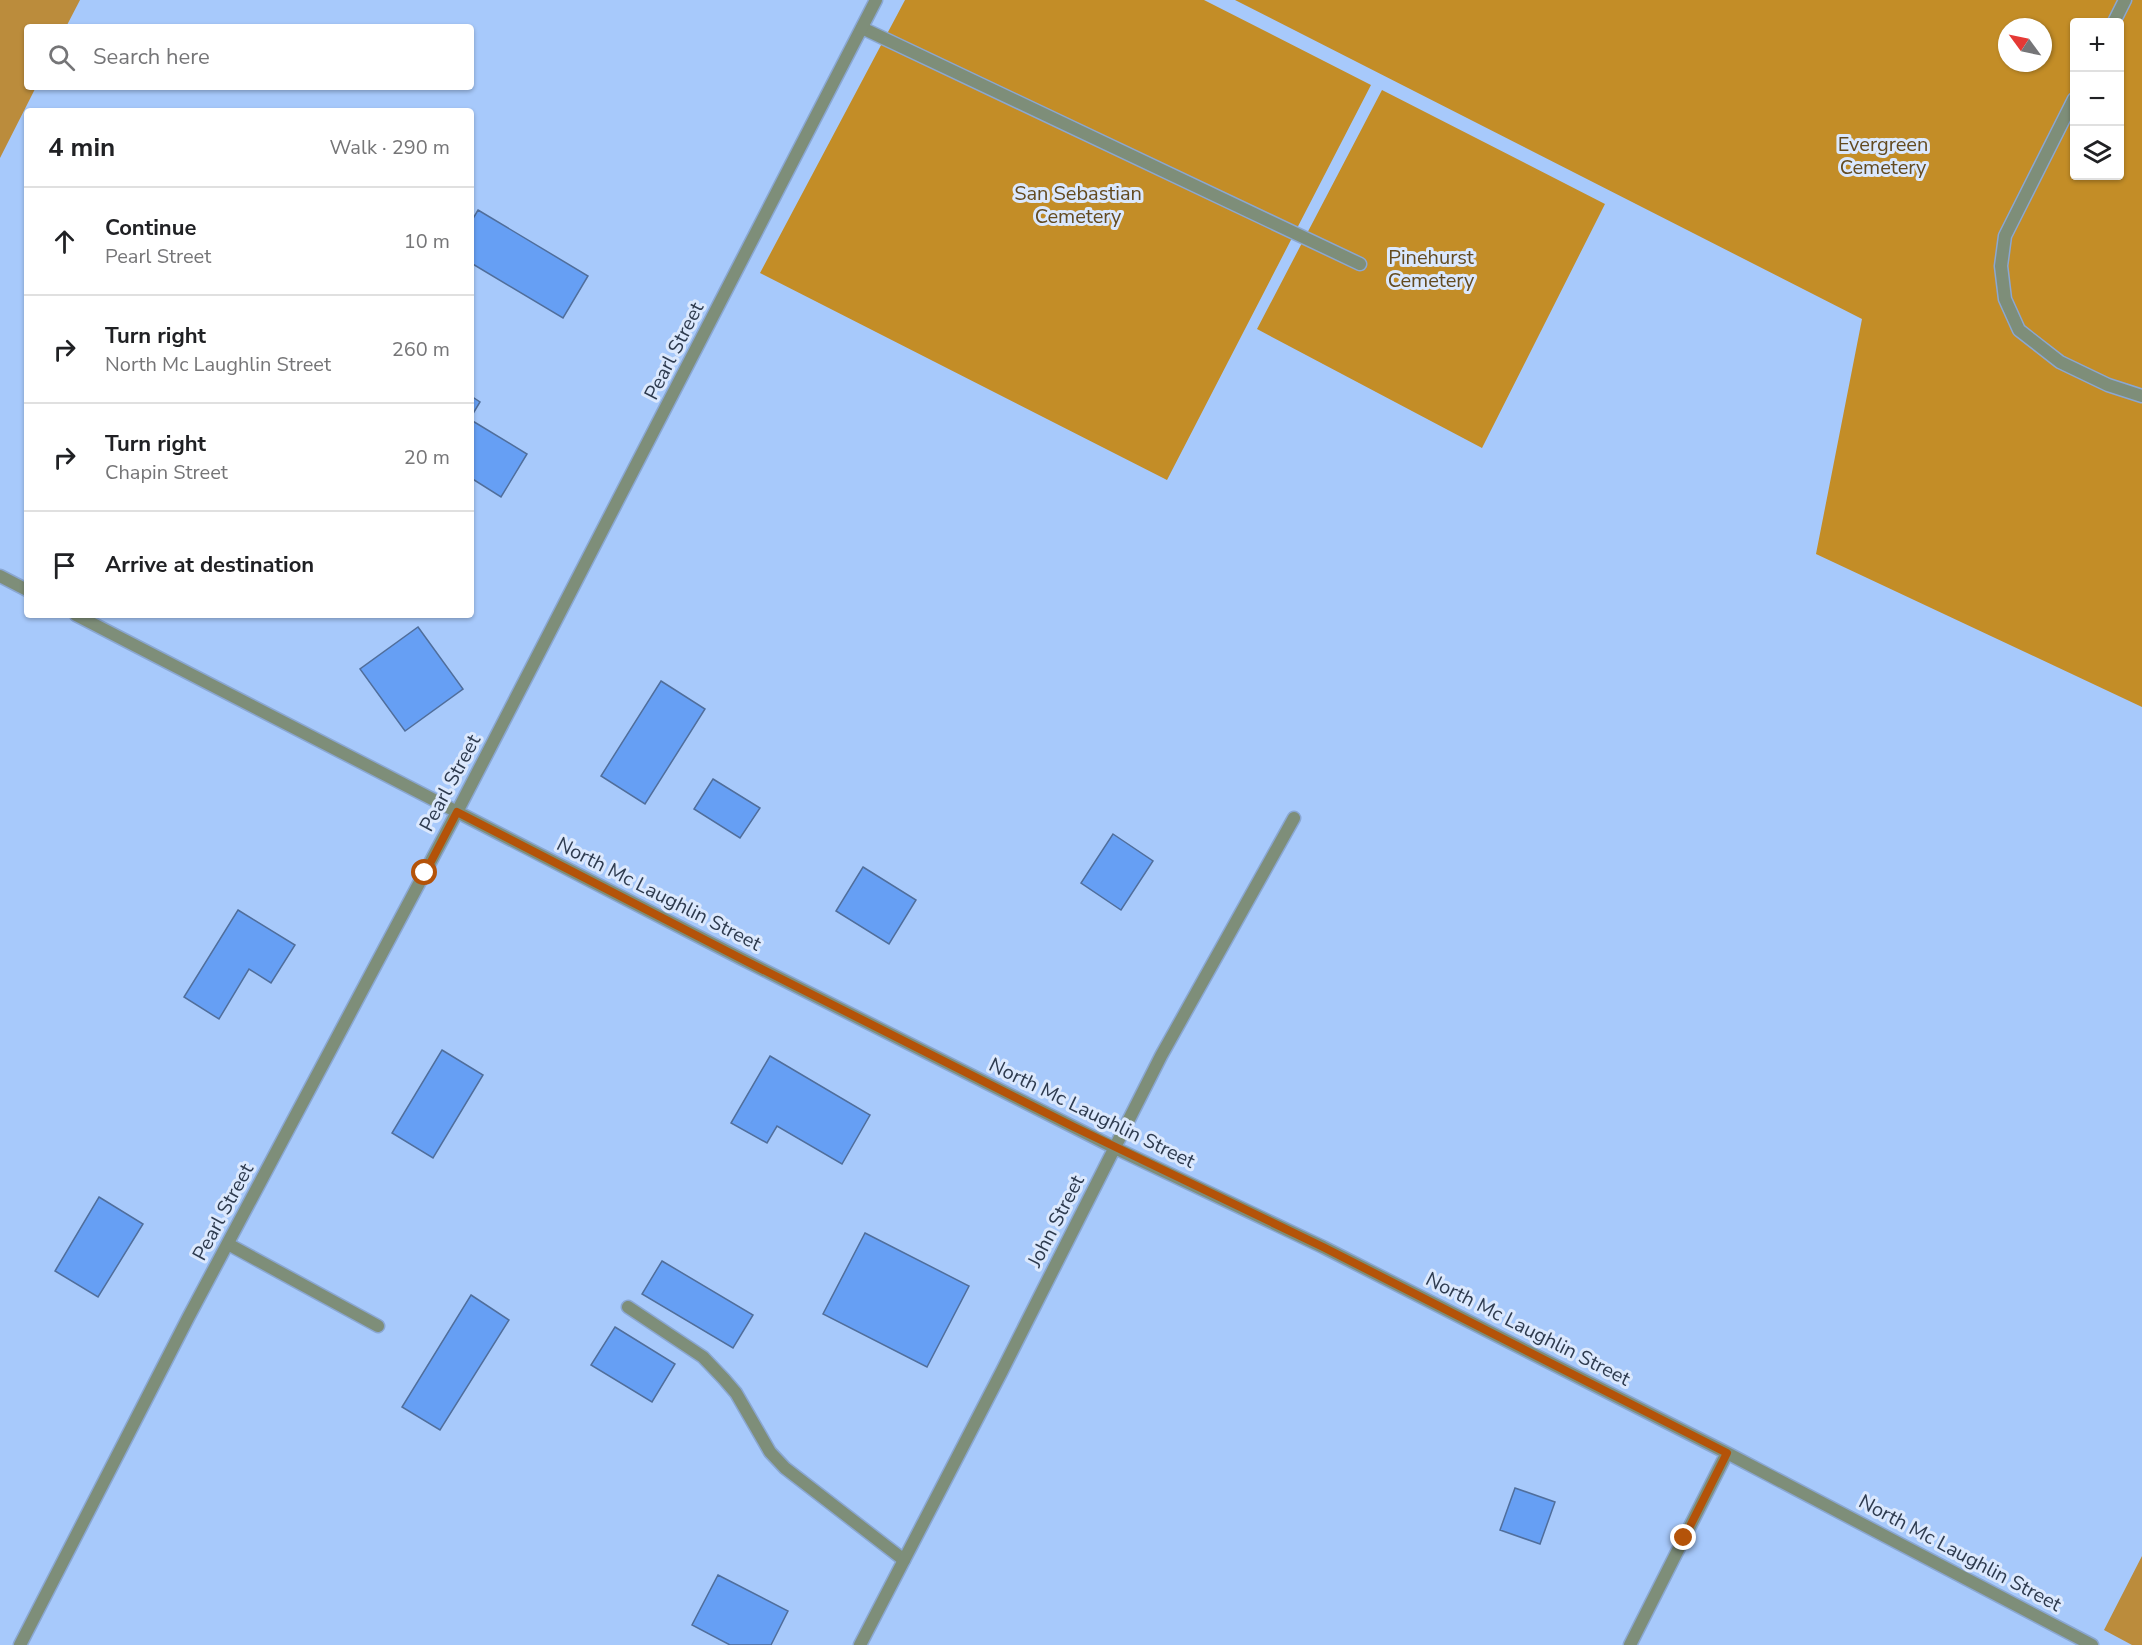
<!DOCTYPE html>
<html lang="en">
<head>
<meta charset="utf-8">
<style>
	:root { --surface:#fff; --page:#f2f2f2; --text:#202124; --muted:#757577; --line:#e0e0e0 }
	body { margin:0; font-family:"Nunito Sans",sans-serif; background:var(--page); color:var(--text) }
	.controls { position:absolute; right:18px; top:18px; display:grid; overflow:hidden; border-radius:6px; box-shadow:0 2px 4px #0004 }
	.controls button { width:54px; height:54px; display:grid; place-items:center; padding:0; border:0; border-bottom:2px solid var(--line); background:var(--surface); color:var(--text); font:30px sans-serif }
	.compass { position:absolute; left:1998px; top:18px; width:54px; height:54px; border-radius:50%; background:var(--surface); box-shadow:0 2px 4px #0004; rotate:303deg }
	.stop { position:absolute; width:18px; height:18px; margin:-14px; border:4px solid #b45309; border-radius:50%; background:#fff }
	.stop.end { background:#b45309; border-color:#fff; box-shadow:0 2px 6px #0008 }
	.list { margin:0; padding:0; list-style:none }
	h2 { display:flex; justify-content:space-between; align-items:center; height:78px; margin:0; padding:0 24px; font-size:26px }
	h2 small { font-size:20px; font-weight:400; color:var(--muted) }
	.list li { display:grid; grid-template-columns:39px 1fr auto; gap:18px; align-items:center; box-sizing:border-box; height:108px; padding:0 24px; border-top:2px solid var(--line) }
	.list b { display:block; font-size:22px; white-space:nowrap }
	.list p { margin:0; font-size:20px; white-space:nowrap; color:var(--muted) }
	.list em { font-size:20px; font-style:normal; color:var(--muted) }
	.icon { flex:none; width:33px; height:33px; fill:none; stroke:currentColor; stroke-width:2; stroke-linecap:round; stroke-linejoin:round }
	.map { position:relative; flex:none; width:2142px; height:1645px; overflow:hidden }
	.search { position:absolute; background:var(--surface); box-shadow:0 2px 4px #0004; left:24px; top:24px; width:450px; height:66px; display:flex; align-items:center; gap:15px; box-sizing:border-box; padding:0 21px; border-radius:6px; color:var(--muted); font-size:22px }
	.panel { position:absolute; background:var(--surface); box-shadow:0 2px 4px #0004; left:24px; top:108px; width:450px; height:510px; border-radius:6px }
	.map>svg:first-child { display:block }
</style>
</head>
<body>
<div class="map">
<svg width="2142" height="1645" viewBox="0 0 2142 1645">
	<rect width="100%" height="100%" fill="#a7c9fb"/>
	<path fill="#c38d27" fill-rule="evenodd" d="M905,0H1204L1371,85L1167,480L760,273Z
		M1235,0H2142V707L1816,554L1862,319ZM2074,22H2120V176H2074ZM2007,27H2043V63H2007Z
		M1382,90L1605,204L1482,448L1257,329Z"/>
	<path fill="#bb8c3c" d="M0,0H80L66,27H27V87H36L0,158Z
		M2142,1556V1645H2132L2104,1630Z"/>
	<path fill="#669ff4" stroke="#506e9b" stroke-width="1.5" d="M478,210L588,276L563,318L471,263V222Z
		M471,396L480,402L471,417Z
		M471,420L527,454L501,497L471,478Z
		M418,627L463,689L405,731L360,669Z
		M661,681L705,709L645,804L601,776Z
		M713,779L760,808L740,838L694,809Z
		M1113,834L1153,861L1121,910L1081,883Z
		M863,867L916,900L889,944L836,911Z
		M238,910L295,945L271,983L249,969L219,1019L184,997Z
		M442,1050L483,1075L433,1158L392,1133Z
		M770,1056L870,1115L842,1164L777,1126L767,1143L731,1123Z
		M99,1197L143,1224L98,1297L55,1271Z
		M865,1233L969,1286L927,1367L823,1314Z
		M662,1261L753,1315L733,1348L642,1294Z
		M471,1295L509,1320L440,1430L402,1407Z
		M615,1327L675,1364L652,1402L591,1365Z
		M1515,1488L1555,1502L1540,1544L1500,1530Z
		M718,1575L788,1611L771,1645H730L692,1625Z"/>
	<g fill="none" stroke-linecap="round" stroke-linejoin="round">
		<defs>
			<path id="service" d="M2114,22L2125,0
				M862,28L1360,264
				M2074,99L2005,236L2001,266L2005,299L2019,330L2060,362L2108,385L2142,396
				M228,1244L378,1326
				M628,1307L703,1357L724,1379L736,1393L770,1452L785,1468L904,1560"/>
			<path id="minor" d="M0,576L27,590
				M76,615L740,958L1115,1148L1323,1247L1727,1453L2092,1645
				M860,1645L1002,1371L1161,1056L1294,818
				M1630,1645L1727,1453"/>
			<path id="tertiary" d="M20,1645L188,1318L457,812L876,0"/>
		</defs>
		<use href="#service" stroke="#8aa7d2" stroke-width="15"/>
		<use href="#minor" stroke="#8aa7d2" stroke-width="15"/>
		<use href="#tertiary" stroke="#8aa7d2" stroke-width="15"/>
		<use href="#service" stroke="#7e8e79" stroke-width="12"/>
		<use href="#minor" stroke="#7e8e79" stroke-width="12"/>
		<use href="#tertiary" stroke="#7e8e79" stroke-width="12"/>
	</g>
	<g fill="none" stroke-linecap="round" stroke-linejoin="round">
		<path stroke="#b45309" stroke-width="8" d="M425,873L457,812L740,958L1074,1127L1323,1247L1727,1453L1684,1538"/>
	</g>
	<g text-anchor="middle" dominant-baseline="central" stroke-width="6" stroke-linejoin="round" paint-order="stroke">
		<g font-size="20" fill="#634a1f" stroke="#dbe8fd">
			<text x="1883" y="144">Evergreen<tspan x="1883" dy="23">Cemetery</tspan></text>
			<text x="1078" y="193">San Sebastian<tspan x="1078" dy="23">Cemetery</tspan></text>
			<text x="1431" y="257">Pinehurst<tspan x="1431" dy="23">Cemetery</tspan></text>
		</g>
		<g font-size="20" fill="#2e3b4f" stroke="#dbe8fd">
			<text transform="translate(674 351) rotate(-63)">Pearl Street</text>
			<text transform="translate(450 783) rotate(-62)">Pearl Street</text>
			<text transform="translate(659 894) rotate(27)">North Mc Laughlin Street</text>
			<text transform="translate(1092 1113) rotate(26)">North Mc Laughlin Street</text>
			<text transform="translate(223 1212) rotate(-62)">Pearl Street</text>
			<text transform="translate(1056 1221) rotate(-63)">John Street</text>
			<text transform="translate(1528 1329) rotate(27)">North Mc Laughlin Street</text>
			<text transform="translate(1960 1553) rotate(28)">North Mc Laughlin Street</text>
		</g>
	</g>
</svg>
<div class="controls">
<button>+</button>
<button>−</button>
<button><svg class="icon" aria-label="layers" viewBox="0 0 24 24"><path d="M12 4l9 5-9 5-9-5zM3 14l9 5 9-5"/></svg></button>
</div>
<svg class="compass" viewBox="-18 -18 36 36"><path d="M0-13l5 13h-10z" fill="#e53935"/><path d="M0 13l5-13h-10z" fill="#757577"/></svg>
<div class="stop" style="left:425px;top:873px"></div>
<div class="stop end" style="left:1684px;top:1538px"></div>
<div class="search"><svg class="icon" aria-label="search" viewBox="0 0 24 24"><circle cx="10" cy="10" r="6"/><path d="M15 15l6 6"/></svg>Search here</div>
<section class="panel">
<h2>4 min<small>Walk · 290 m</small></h2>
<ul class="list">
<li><svg class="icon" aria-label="ahead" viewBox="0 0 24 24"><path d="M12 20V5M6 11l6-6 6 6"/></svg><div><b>Continue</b><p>Pearl Street</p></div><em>10 m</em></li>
<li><svg class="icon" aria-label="right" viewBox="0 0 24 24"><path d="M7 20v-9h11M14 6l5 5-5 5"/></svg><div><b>Turn right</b><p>North Mc Laughlin Street</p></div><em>260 m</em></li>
<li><svg class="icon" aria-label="right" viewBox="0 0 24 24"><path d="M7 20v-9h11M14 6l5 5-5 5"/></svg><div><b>Turn right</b><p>Chapin Street</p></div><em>20 m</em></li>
<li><svg class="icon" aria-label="arrive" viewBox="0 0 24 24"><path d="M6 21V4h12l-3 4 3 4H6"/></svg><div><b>Arrive at destination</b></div></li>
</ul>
</section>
</div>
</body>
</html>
